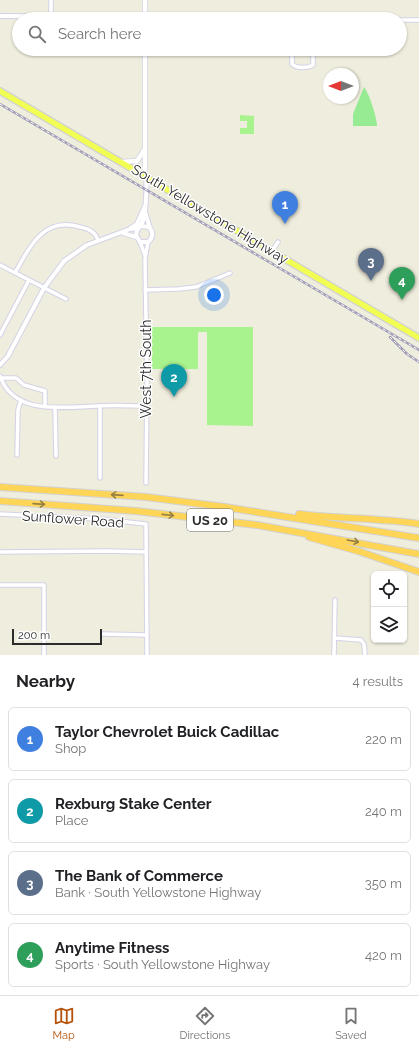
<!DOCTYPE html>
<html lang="en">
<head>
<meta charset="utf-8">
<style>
	:root { --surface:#fff; --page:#f2f2f2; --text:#202124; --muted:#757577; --line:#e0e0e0; --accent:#b45309 }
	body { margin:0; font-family:Raleway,sans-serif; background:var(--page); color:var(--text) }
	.controls { position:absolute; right:12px; bottom:12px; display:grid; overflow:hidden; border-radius:6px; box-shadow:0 1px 3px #0004 }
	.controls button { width:36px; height:36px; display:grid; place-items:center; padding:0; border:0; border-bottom:1px solid var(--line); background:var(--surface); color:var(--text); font:20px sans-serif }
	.compass { position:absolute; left:323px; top:68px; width:36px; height:36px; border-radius:50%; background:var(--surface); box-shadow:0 1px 3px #0004; rotate:270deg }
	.scale { position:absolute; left:12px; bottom:10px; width:90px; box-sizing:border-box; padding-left:4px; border:2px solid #2c2c2c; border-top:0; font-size:11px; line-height:14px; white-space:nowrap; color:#2c2c2c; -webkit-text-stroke:3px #fff; paint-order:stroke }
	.you { position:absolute; left:214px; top:295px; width:14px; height:14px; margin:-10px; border:3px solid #fff; border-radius:50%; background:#1a73e8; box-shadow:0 0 0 6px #1a73e833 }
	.badge { display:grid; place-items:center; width:26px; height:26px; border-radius:50%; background:var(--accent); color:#fff; font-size:13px; font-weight:700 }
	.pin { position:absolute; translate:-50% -33px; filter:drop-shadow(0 1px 2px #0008) }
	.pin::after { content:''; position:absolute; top:21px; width:14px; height:12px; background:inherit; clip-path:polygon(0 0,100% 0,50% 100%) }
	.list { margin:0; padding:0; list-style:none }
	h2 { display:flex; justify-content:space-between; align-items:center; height:52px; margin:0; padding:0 16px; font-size:17px }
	h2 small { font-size:13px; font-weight:400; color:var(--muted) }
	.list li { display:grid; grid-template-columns:26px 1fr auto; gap:12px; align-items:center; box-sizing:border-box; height:64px; margin:0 8px 8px; padding:0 8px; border:1px solid var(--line); border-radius:6px }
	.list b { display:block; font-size:15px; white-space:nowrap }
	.list p { margin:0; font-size:13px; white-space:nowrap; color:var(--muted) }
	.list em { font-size:13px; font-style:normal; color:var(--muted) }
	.icon { flex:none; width:22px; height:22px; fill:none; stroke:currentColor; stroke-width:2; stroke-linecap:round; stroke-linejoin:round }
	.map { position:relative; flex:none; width:419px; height:655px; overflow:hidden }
	.search { position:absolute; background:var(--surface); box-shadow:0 1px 3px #0004; left:12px; right:12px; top:12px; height:44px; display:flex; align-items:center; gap:10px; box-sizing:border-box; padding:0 14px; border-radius:22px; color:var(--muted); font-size:15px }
	.sheet { height:340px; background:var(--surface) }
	nav { display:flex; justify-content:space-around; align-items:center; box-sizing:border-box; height:56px; border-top:1px solid var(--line); background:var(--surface); font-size:11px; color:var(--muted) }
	nav a { display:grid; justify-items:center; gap:2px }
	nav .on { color:var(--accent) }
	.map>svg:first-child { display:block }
</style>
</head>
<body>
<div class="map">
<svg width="419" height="655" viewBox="0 0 419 655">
	<rect width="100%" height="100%" fill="#efeddd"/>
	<path fill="#96eb93" d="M364,87C369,93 377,118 377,126H353V114Z"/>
	<path fill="#a9f38e" d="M240,115L254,116V134H240V128H247V121H240Z
		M152,327H253V426L207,425V332H198V369H152Z"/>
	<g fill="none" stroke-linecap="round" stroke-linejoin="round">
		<defs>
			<path id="minor" d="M51,16V0
				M145,17L271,19
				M400,20H419
				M292,49V64C297,69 308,68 313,65V49
				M140,242L145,255
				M272,251L278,242
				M0,265L66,299
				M15,273C30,246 44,216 80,227C89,229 96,232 98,241
				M145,290L178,289L196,287L230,273
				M0,335L29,280
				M0,376C14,416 64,407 97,406C114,405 130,406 147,406
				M1,378H16L24,385L45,391V407
				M55,408L56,456
				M17,455L18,410L21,400
				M100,478V406
				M146,483L147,381L145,259L148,242
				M0,514L100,519L146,524L147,655
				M0,552L107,551L146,552
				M0,585H44V655
				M103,634L147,635
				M335,638L361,640L364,644L365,655
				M334,655L335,600"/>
			<path id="tertiary" d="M0,16L145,17
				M145,212L150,228
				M141,226L149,227C154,232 153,238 148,242H140L136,235C136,229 141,227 143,221C146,213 147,185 146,176
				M131,228L137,224L145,206
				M123,233L136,237
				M0,365L8,356L44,288L64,261L87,245L130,229L138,228"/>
			<path id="secondary" d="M145,0V19
				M145,49V176
				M122,162L137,161L145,149"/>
			<path id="primary" d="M0,91L419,338"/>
			<path id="motorway" d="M0,487L146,497L225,507L419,538
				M0,501L136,511L257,525L419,554
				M299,514C339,519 379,518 419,524
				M309,537L358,551L419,572"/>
		</defs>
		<use href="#minor" stroke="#d4d2e6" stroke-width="5.5"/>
		<use href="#tertiary" stroke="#d4d2e6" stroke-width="6"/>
		<use href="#secondary" stroke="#d4d2e6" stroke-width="6"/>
		<use href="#primary" stroke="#d1d1d1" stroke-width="8"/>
		<use href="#motorway" stroke="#d1d1d1" stroke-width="8"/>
		<use href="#minor" stroke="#fff" stroke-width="3.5"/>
		<use href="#tertiary" stroke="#fff" stroke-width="4"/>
		<use href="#secondary" stroke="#fff" stroke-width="4.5"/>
		<use href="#primary" stroke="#f1ff52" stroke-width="5.5"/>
		<use href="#motorway" stroke="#ffd558" stroke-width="6"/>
		<defs>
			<path id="rail" d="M0,104L419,350
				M390,337L407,354L419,362"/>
		</defs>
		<use href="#rail" stroke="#a39eb8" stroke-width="2.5"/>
		<use href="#rail" stroke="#fff" stroke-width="1" stroke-dasharray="3" stroke-linecap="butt"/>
	</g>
	<defs><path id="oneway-shaft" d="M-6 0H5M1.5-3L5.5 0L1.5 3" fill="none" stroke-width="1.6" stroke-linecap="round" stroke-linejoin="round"/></defs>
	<g stroke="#968042">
		<use href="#oneway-shaft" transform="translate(117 495) rotate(-176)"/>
		<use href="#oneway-shaft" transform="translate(39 504) rotate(4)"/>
		<use href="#oneway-shaft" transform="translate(168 515) rotate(6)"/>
		<use href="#oneway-shaft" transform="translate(353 541) rotate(10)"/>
	</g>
	<g text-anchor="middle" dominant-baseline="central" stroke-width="3" stroke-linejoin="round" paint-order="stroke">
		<rect fill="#fff" stroke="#6b6b6b" stroke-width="1" x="187" y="509" width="46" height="22" rx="3"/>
		<g font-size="13" font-weight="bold" fill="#2c2c2c">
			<text x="210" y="520">US 20</text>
		</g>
		<g font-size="14" fill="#2c2c2c" stroke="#fff">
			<text transform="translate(210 214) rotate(31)">South Yellowstone Highway</text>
			<text transform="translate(146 369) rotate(-90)">West 7th South</text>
			<text transform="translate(73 519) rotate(4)">Sunflower Road</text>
		</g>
	</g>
</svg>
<div class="controls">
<button><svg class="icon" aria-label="locate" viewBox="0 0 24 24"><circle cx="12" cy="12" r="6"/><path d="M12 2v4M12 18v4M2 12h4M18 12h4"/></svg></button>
<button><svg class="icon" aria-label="layers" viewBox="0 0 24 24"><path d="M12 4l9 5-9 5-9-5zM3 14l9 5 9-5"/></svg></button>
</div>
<svg class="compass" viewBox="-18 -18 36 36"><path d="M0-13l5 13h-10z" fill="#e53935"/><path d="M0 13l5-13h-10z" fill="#757577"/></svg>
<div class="scale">200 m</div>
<div class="you"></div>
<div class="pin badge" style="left:285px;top:224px;background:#3f7fe0">1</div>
<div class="pin badge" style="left:174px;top:397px;background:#0f9aa8">2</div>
<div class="pin badge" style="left:371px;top:281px;background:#5c6f8a">3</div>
<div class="pin badge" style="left:402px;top:300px;background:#2e9e5b">4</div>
<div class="search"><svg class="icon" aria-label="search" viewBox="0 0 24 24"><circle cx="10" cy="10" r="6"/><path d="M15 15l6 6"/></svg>Search here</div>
</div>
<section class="sheet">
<h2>Nearby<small>4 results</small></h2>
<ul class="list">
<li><span class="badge" style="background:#3f7fe0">1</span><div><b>Taylor Chevrolet Buick Cadillac</b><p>Shop</p></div><em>220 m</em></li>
<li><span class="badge" style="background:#0f9aa8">2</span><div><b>Rexburg Stake Center</b><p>Place</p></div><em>240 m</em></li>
<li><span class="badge" style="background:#5c6f8a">3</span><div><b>The Bank of Commerce</b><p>Bank · South Yellowstone Highway</p></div><em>350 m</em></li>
<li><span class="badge" style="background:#2e9e5b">4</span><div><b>Anytime Fitness</b><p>Sports · South Yellowstone Highway</p></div><em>420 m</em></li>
</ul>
</section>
<nav>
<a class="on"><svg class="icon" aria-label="map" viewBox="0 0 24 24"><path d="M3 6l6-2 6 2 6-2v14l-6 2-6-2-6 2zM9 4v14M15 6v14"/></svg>Map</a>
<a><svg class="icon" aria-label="directions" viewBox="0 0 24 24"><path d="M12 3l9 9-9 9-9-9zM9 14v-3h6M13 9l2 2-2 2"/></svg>Directions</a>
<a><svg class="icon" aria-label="saved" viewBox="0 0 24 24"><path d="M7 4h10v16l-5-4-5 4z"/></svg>Saved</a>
</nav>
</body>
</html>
